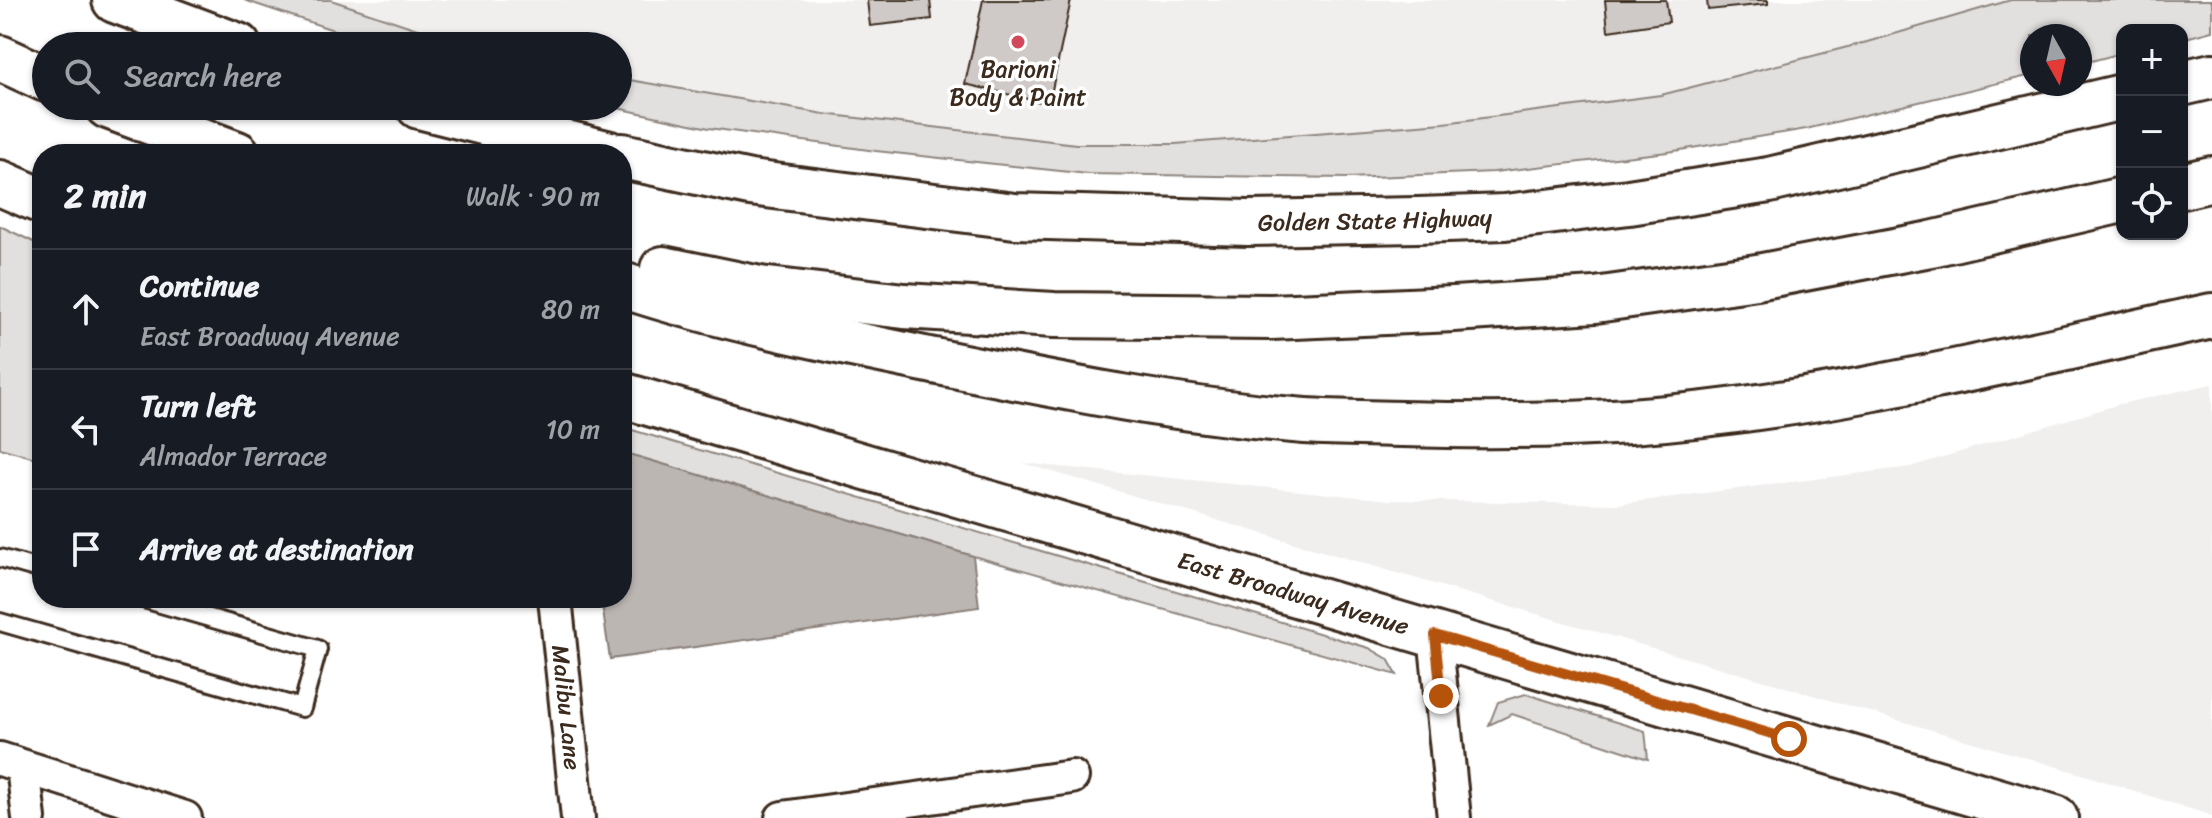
<!DOCTYPE html>
<html lang="en">
<head>
<meta charset="utf-8">
<style>
	:root { --surface:#171b24; --page:#20242c; --text:#f1f3f6; --muted:#9ea1a6; --line:#363941 }
	body { margin:0; font-family:Sriracha,sans-serif; background:var(--page); color:var(--text) }
	.controls { position:absolute; right:24px; top:24px; display:grid; overflow:hidden; border-radius:16px; box-shadow:0 2px 6px #0004 }
	.controls button { width:72px; height:72px; display:grid; place-items:center; padding:0; border:0; border-bottom:2px solid var(--line); background:var(--surface); color:var(--text); font:40px sans-serif }
	.compass { position:absolute; left:2020px; top:24px; width:72px; height:72px; border-radius:50%; background:var(--surface); box-shadow:0 2px 6px #0004; rotate:172deg }
	.stop { position:absolute; width:24px; height:24px; margin:-18px; border:6px solid #b45309; border-radius:50%; background:#fff }
	.stop.end { background:#b45309; border-color:#fff; box-shadow:0 2px 8px #0008 }
	.list { margin:0; padding:0; list-style:none }
	h2 { display:flex; justify-content:space-between; align-items:center; height:104px; margin:0; padding:0 32px; font-size:34px }
	h2 small { font-size:26px; font-weight:400; color:var(--muted) }
	.list li { display:grid; grid-template-columns:52px 1fr auto; gap:24px; align-items:center; box-sizing:border-box; height:120px; padding:0 32px; border-top:2px solid var(--line) }
	.list b { display:block; font-size:30px; white-space:nowrap }
	.list p { margin:0; font-size:26px; white-space:nowrap; color:var(--muted) }
	.list em { font-size:26px; font-style:normal; color:var(--muted) }
	.icon { flex:none; width:44px; height:44px; fill:none; stroke:currentColor; stroke-width:2; stroke-linecap:round; stroke-linejoin:round }
	.map { position:relative; flex:none; width:2212px; height:818px; overflow:hidden }
	.search { position:absolute; background:var(--surface); box-shadow:0 2px 6px #0004; left:32px; top:32px; width:600px; height:88px; display:flex; align-items:center; gap:20px; box-sizing:border-box; padding:0 28px; border-radius:44px; color:var(--muted); font-size:30px }
	.panel { position:absolute; background:var(--surface); box-shadow:0 2px 6px #0004; left:32px; top:144px; width:600px; height:464px; border-radius:32px }
	.map>svg:first-child { display:block }
</style>
</head>
<body>
<div class="map">
<svg width="2212" height="818" viewBox="0 0 2212 818">
	<rect width="100%" height="100%" fill="#fff"/>
	<filter id="ink" filterUnits="userSpaceOnUse"><feTurbulence type="fractalNoise" baseFrequency=".0125" numOctaves="2"/><feDisplacementMap in="SourceGraphic" scale="16" xChannelSelector="R" yChannelSelector="G"/><feConvolveMatrix kernelMatrix="1 2 1 2 8 2 1 2 1" color-interpolation-filters="sRGB"/></filter>
	<g filter="url(#ink)">
		<path fill="#f1efee" d="M331,0H2011L1867,42L1661,95L1444,123L1175,144H1076L824,114L618,78V46H468Z
			M2212,384V816L2085,775L1022,463L1389,500L1618,504L1910,467L2120,404Z"/>
		<path fill="#e2e0de" stroke="#8e857e" stroke-width="2" d="M244,0H331L468,46H381Z
			M2011,0H2212V31L2182,39V30H2122V53L2080,64V36H2032V75L1806,129L1668,152L1494,172L1347,178L1088,174L876,151L709,128L608,106H618V78L824,114L1076,144H1175L1444,123L1661,95L1867,42Z
			M0,226L42,246V460L0,448Z
			M622,427L1369,648L1388,659L1397,675L973,556L622,452Z
			M1526,694L1645,731L1648,759L1512,714L1489,725L1498,702Z"/>
		<path fill="#bcb6b3" stroke="#887e77" stroke-width="2" d="M622,452L973,556L979,607L610,659L601,598H622Z"/>
		<path fill="#cfcac7" stroke="#3b2a1e" stroke-width="2" d="M867,0H930L932,19L870,26Z
			M983,0H1071L1049,104L965,84Z
			M1605,0H1666L1669,22L1608,31Z
			M1707,0H1768V4L1708,10Z"/>
		<g fill="none" stroke-linecap="round" stroke-linejoin="round">
			<defs>
				<path id="lane" d="M0,558L42,570
					M0,622L302,708L318,649L140,598"/>
				<g id="street">
					<path id="s1" d="M555,598L578,818"/>
					<path d="M1435,635L1454,818"/>
					<path d="M0,759L185,818"/>
					<path d="M23,767L29,818"/>
					<path d="M782,818L1072,777"/>
				</g>
				<g id="secondary">
					<path d="M0,183L42,201"/>
					<path id="s2" d="M622,395L2055,818"/>
				</g>
				<g id="highway">
					<path d="M115,0L238,46"/>
					<path d="M0,58L46,79"/>
					<path d="M2182,83L2212,76"/>
					<path d="M108,106L237,154"/>
					<path d="M419,106L610,154"/>
					<path id="s3" d="M622,156L750,183L1015,216L1248,223L1418,220L1505,217L1629,202L1769,180L2122,97"/>
					<path d="M2182,186L2212,179"/>
					<path d="M663,269L760,289L904,306L1054,315L1271,317L1454,309L1595,300L1757,277L1931,244L2122,200"/>
					<path d="M622,285C722,318 826,339 929,360C1053,385 1179,411 1305,421C1337,423 1370,423 1403,424C1478,426 1554,426 1630,421C1826,407 2020,357 2212,316"/>
				</g>
			</defs>
			<use href="#lane" stroke="#3b2a1e" stroke-width="22"/>
			<use href="#street" stroke="#3b2a1e" stroke-width="38"/>
			<use href="#secondary" stroke="#3b2a1e" stroke-width="50"/>
			<use href="#highway" stroke="#3b2a1e" stroke-width="50"/>
			<use href="#lane" stroke="#fff" stroke-width="16"/>
			<use href="#street" stroke="#fff" stroke-width="32"/>
			<use href="#secondary" stroke="#fff" stroke-width="44"/>
			<use href="#highway" stroke="#fff" stroke-width="44"/>
		</g>
	</g>
	<g fill="none" stroke-linecap="round" stroke-linejoin="round" filter="url(#ink)">
		<path stroke="#b45309" stroke-width="10" d="M1441,696L1435,635L1789,739"/>
	</g>
	<circle fill="#d1495b" stroke="#fff" stroke-width="3" cx="1018" cy="42" r="8"/>
	<g text-anchor="middle" dominant-baseline="central" stroke-width="7" stroke-linejoin="round" paint-order="stroke">
		<g font-size="24" fill="#3b2a1e" stroke="#fff">
			<text x="1018" y="69">Barioni<tspan x="1018" dy="28">Body &amp; Paint</tspan></text>
		</g>
		<g font-size="24" fill="#3b2a1e" stroke="#fff">
			<text stroke="none"><textPath href="#s3" startOffset="758">Golden State Highway</textPath></text>
			<text stroke="none"><textPath href="#s2" startOffset="700">East Broadway Avenue</textPath></text>
			<text stroke="none"><textPath href="#s1" startOffset="110">Malibu Lane</textPath></text>
		</g>
	</g>
</svg>
<div class="controls">
<button>+</button>
<button>−</button>
<button><svg class="icon" aria-label="locate" viewBox="0 0 24 24"><circle cx="12" cy="12" r="6"/><path d="M12 2v4M12 18v4M2 12h4M18 12h4"/></svg></button>
</div>
<svg class="compass" viewBox="-18 -18 36 36"><path d="M0-13l5 13h-10z" fill="#e53935"/><path d="M0 13l5-13h-10z" fill="#9ea1a6"/></svg>
<div class="stop" style="left:1789px;top:739px"></div>
<div class="stop end" style="left:1441px;top:696px"></div>
<div class="search"><svg class="icon" aria-label="search" viewBox="0 0 24 24"><circle cx="10" cy="10" r="6"/><path d="M15 15l6 6"/></svg>Search here</div>
<section class="panel">
<h2>2 min<small>Walk · 90 m</small></h2>
<ul class="list">
<li><svg class="icon" aria-label="ahead" viewBox="0 0 24 24"><path d="M12 20V5M6 11l6-6 6 6"/></svg><div><b>Continue</b><p>East Broadway Avenue</p></div><em>80 m</em></li>
<li><svg class="icon" aria-label="left" viewBox="0 0 24 24"><path d="M17 20v-9H6M10 6l-5 5 5 5"/></svg><div><b>Turn left</b><p>Almador Terrace</p></div><em>10 m</em></li>
<li><svg class="icon" aria-label="arrive" viewBox="0 0 24 24"><path d="M6 21V4h12l-3 4 3 4H6"/></svg><div><b>Arrive at destination</b></div></li>
</ul>
</section>
</div>
</body>
</html>
